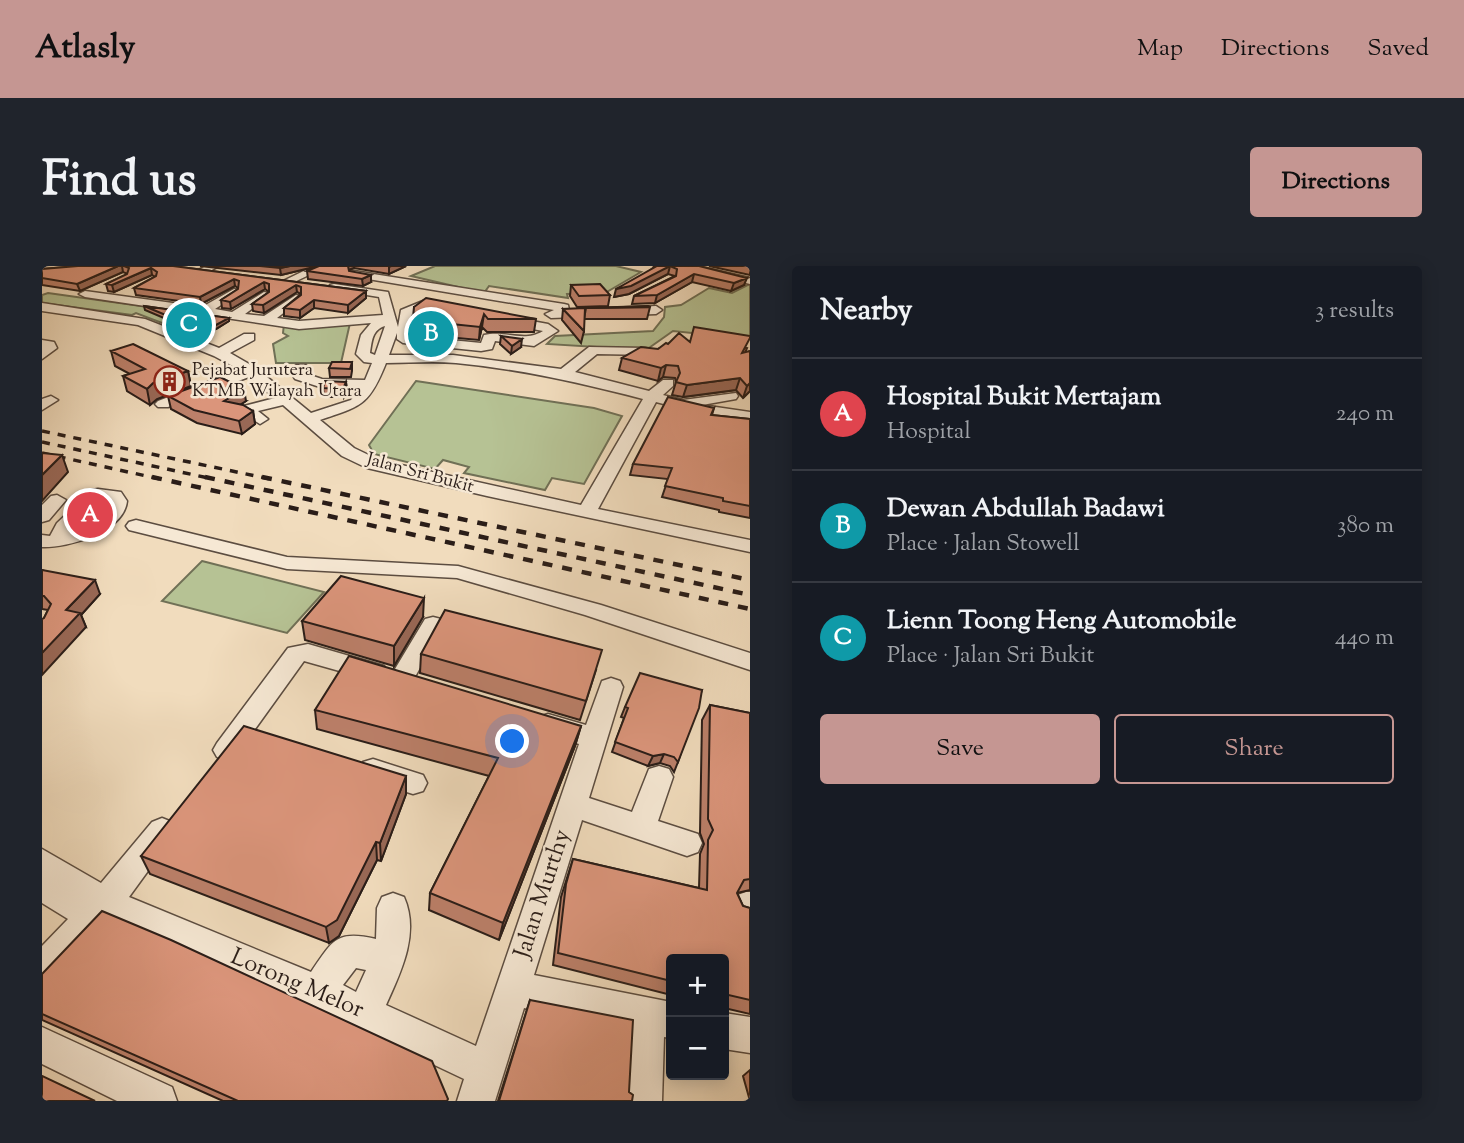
<!DOCTYPE html>
<html lang="en">
<head>
<meta charset="utf-8">
<style>
	:root { --surface:#171b24; --page:#20242c; --text:#f1f3f6; --muted:#9ea1a6; --line:#363941; --accent:#c59692 }
	body { margin:0; font-family:"Sorts Mill Goudy",serif; background:var(--page); color:var(--text) }
	.controls { position:absolute; right:21px; bottom:21px; display:grid; overflow:hidden; border-radius:7px; box-shadow:0 4px 18px #0003 }
	.controls button { width:63px; height:63px; display:grid; place-items:center; padding:0; border:0; border-bottom:2px solid var(--line); background:var(--surface); color:var(--text); font:35px sans-serif }
	.you { position:absolute; left:471px; top:476px; width:24px; height:24px; margin:-18px; border:5px solid #fff; border-radius:50%; background:#1a73e8; box-shadow:0 0 0 10px #1a73e833 }
	.badge { display:grid; place-items:center; width:46px; height:46px; border-radius:50%; background:var(--accent); color:#fff; font-size:23px; font-weight:700 }
	.pin { position:absolute; translate:-50% -50%; border:4px solid #fff; box-shadow:0 2px 7px #0006 }
	.list { margin:0; padding:0; list-style:none }
	h2 { display:flex; justify-content:space-between; align-items:center; height:91px; margin:0; padding:0 28px; font-size:30px }
	h2 small { font-size:23px; font-weight:400; color:var(--muted) }
	.list li { display:grid; grid-template-columns:46px 1fr auto; gap:21px; align-items:center; box-sizing:border-box; height:112px; padding:0 28px; border-top:2px solid var(--line) }
	.list b { display:block; font-size:26px; white-space:nowrap }
	.list p { margin:0; font-size:23px; white-space:nowrap; color:var(--muted) }
	.list em { font-size:23px; font-style:normal; color:var(--muted) }
	.actions { display:flex; gap:14px; padding:21px 28px }
	.actions a { flex:1; padding:16px 0; border:2px solid var(--accent); border-radius:7px; text-align:center; font-size:24px; color:var(--accent) }
	.actions .main { background:var(--accent); color:#111 }
	.map { position:relative; flex:none; width:708px; height:835px; overflow:hidden; border-radius:7px }
	header { display:flex; align-items:center; gap:42px; box-sizing:border-box; height:98px; padding:0 35px; background:var(--accent); color:#111 }
	header strong { font-size:33px }
	nav { display:flex; gap:38px; margin-inline-start:auto; font-size:24px }
	.intro { display:flex; align-items:center; justify-content:space-between; box-sizing:border-box; height:168px; padding:0 42px }
	h1 { margin:0; font-size:49px }
	.button { padding:18px 32px; border-radius:7px; background:var(--accent); color:#111; font-size:24px; font-weight:700 }
	main { display:flex; gap:42px; padding:0 42px }
	aside { flex:1; background:var(--surface); border-radius:7px; box-shadow:0 4px 18px #0003 }
	.map>svg:first-child { display:block }
</style>
</head>
<body>
<header>
<strong>Atlasly</strong>
<nav><a>Map</a><a>Directions</a><a>Saved</a></nav>
</header>
<div class="intro"><h1>Find us</h1><a class="button">Directions</a></div>
<main>
<div class="map">
<svg width="708" height="835" viewBox="0 0 708 835">
	<rect width="100%" height="100%" fill="#f1dcbd"/>
	<filter id="stains"><feTurbulence type="fractalNoise" baseFrequency=".00286" numOctaves="4"/><feColorMatrix values="0 0 0 0 .2 0 0 0 0 .09 0 0 0 0 .02 0 0 0 .5 -.17"/></filter>
	<radialGradient id="worn" r=".72"><stop offset=".6" stop-color="#630" stop-opacity="0"/><stop offset="1" stop-color="#630" stop-opacity=".3"/></radialGradient>
	<path fill="#b6c294" stroke="#707056" stroke-width="2" d="M393,0H574L599,6L563,27L525,28L526,32L447,20L442,27L369,10Z
		M708,18V73L631,65L604,84L505,78L513,70L611,65L622,51L623,41L639,39L667,22L690,27Z
		M6,27L149,47L120,57L94,47L90,49L0,37V29Z
		M308,57L299,97H234L231,78L246,70L241,67L242,58Z
		M374,115L552,142L580,150L542,218L510,212L503,224L422,207L427,201L401,194L393,203L332,188L327,179Z
		M160,295L282,326L245,367L120,335Z"/>
	<g fill="none" stroke-linecap="round" stroke-linejoin="round">
		<defs>
			<path id="minor" d="M164,0H177L137,22L127,20Z
				M272,0H286L248,18L239,16Z
				M636,0H655L708,12V18Z
				M312,5L522,38L526,39L527,44L614,40L620,44L614,48L509,52L503,48L512,44L308,10V6Z
				M292,18L346,26L356,61L359,44L381,35L506,58L516,65L492,80L453,75L450,83L439,85L361,77L355,73V67L347,89H411L519,103L547,81L603,82L608,83V89L555,88L533,106L607,125L621,114H631V120L621,129L641,134L694,127L696,130L694,133L660,139L708,146V156L683,154L614,136L556,243L708,274V286L445,230L325,202L300,190L241,139L216,145L226,153L218,158L195,144L198,141L233,132L207,111L126,141H116L113,138L116,135L198,104L172,90L96,59L0,45V37L103,53L177,82L202,68H212V74L188,87L214,102L269,147L309,134L317,123L278,121L253,113L251,110L254,99H264L265,108L280,113L323,114L330,97L322,96L314,88L319,69L329,57L257,63L43,31L37,28L43,25L160,41L192,23L196,24V28L173,43L190,46L222,26L226,27V31L203,48L222,50L254,29L258,30V34L235,52L257,55L341,49L337,31L288,23V19ZM383,42L501,65C481,77 465,64 442,69L439,77L368,70L369,49ZM343,60L333,89L328,87C330,75 330,64 343,60ZM344,97C367,97 391,95 414,97C478,103 539,117 601,133L539,239L337,194L312,182L278,154C319,140 327,140 344,97Z
				M0,74L12,76L15,82L0,93Z
				M9,130L16,134L0,144V133Z
				M56,223L79,226L85,235C82,266 26,282 0,281V269L8,270L15,257L50,224ZM60,234L67,235L66,241L29,266Z
				M15,229L24,234L7,254L0,256V239L9,230Z
				M94,254L245,291L416,300L559,339L708,387V404L543,349L415,312L245,303L87,264L84,260L87,256Z
				M391,351L399,353L402,358L368,420L359,423L350,420L347,414L350,408L383,353Z
				M266,378L342,400L345,406L342,412L333,415L262,395L193,491L184,495L175,491L171,484L175,477L246,382Z
				M569,412L578,415L581,421L547,532L590,546L607,503L617,500L627,503L631,511L616,555L656,568L660,577L656,586L645,590L540,554L492,709L629,736V772L622,771L620,835H582L586,763L482,742L453,835H415L422,813L264,738L68,655L12,717L0,722V680L26,653L0,637V583L59,617L110,556L120,552L130,556L135,565L87,631L269,706C291,674 294,664 334,673L335,642L340,631L351,627L362,631C378,667 359,706 344,739L434,780L537,478L497,465L493,458L497,451L506,448L544,459L560,415ZM314,702L324,704L314,726L301,719Z
				M331,493L381,509L385,517L381,525L371,528L321,512L317,504L321,496Z
				M704,626H708V656L693,652L688,641L693,630Z
				M682,747L708,751V787L682,783Z
				M0,761L130,821L135,835H75L0,798Z"/>
		</defs>
		<use href="#minor" stroke="#5c4d41" stroke-width="3"/>
		<use href="#minor" fill="#f6e8d4" fill-rule="evenodd"/>
		<path stroke="#2a1d18" stroke-width="3.5" stroke-dasharray="8 8" stroke-linecap="butt" d="M0,165L228,213
			M0,176L171,213
			M0,187L118,213"/>
		<path stroke="#2a1d18" stroke-width="4.5" stroke-dasharray="10 10" stroke-linecap="butt" d="M110,211L708,343
			M163,211L708,329
			M220,211L708,314"/>
	</g>
	<path fill="#bc806a" stroke="#2a1d18" stroke-width="2" d="M36,0H131L324,25V32L306,47L272,42L258,52L242,50V42L259,28L255,26L222,47L211,45L210,38L227,26L223,23L189,43L180,42L179,34L196,23V22L193,20L159,38L94,29L92,22L113,11L110,9L72,26L66,25L64,18L86,8L81,6L38,25L0,19V3Z
		M158,0H276L239,9Z
		M277,0H364L347,8L312,2L307,4V5L329,16L321,20L266,13L265,5Z
		M612,0H657L702,19L689,25L650,16L613,37L590,38L592,30L633,10L626,8L587,28L572,31L611,2Z
		M667,0H708V9Z
		M529,19L568,29L566,40L535,41L528,30Z
		M102,40L187,52V55L174,63L157,67L103,44Z
		M372,41L494,53L492,66H445L440,61L437,74L371,68Z
		M608,41L605,53H542L544,42Z
		M521,43L542,65L539,77L520,54Z
		M459,70L479,81L469,88L458,78Z
		M648,76L705,82L703,87L708,85V125L701,132L694,124L641,131L630,129L634,116L633,112L621,111L616,115L577,104L580,92L616,83L626,78Z
		M69,85L146,105L149,120L115,133L108,139L85,125L81,110L88,108L73,100Z
		M310,96V105L309,111H288L287,102Z
		M304,116L305,125L302,131H282L281,122Z
		M126,130L204,135L198,139L211,145L213,158L200,168L155,157L129,143Z
		M672,142L670,149L708,153V252L677,246V244L620,231L626,213L588,209L591,198Z
		M0,304L58,328L39,349L44,361L2,352L6,344L0,343Z
		M381,351L352,400L263,374L260,355Z
		M379,388L554,404L538,454L378,407Z
		M660,424L636,496L632,506L628,500L618,497L606,500L570,486L582,452L579,451L583,441Z
		M668,439L708,447V624L695,627L701,640L708,642V748L682,742V693H629V729L511,699L519,631L531,593L657,622L658,588L662,578L658,567L660,454Z
		M273,444L539,460L533,480L457,674L387,644L388,627L447,510L275,463Z
		M364,510V528L339,595L335,594L297,670L287,677L108,608L99,590Z
		M0,708L405,835H181L0,754Z
		M488,734L587,826L590,835H456Z
		M708,804V835L701,810Z"/>
	<path fill="#996856" stroke="#2a1d18" stroke-width="2" d="M76,0H80L81,6L38,25L35,18Z
		M248,0H276L239,9L238,2Z
		M306,0H312V2L306,4Z
		M349,0H364L347,8V1Z
		M628,0L626,8L587,28L572,31L574,23Z
		M109,2L110,9L72,26L70,19Z
		M652,8L650,16L613,37L615,29Z
		M329,9V16L321,20L320,13Z
		M705,12L702,19L689,25L692,17Z
		M192,13L193,20L159,38L158,31Z
		M222,16L223,23L189,43L188,36Z
		M254,19L255,26L222,47L221,39Z
		M324,25V32L306,47V39Z
		M272,34V42L258,52V44Z
		M442,48L440,61L437,74L438,61Z
		M187,52V55L174,63L157,67V63Z
		M480,73L479,81L469,88L470,80Z
		M624,99L621,111L616,115L619,102Z
		M146,105L149,120L115,133L108,139L105,123L111,117Z
		M698,112L694,124L641,131L645,119Z
		M304,116L305,125L302,131L301,123Z
		M708,117V125L701,132L705,120Z
		M202,123L204,135L185,147L182,135Z
		M211,145L213,158L200,168L197,155Z
		M20,189L26,206L0,235V209Z
		M53,314L58,328L39,349L44,361L0,409V387L24,344Z
		M382,332L381,351L352,400V380Z
		M539,460L533,480L457,674L461,657Z
		M622,488L618,497L606,500L611,490Z
		M364,510V528L339,595L338,577Z
		M334,576L335,594L297,670L287,677L284,661Z"/>
	<path fill="#db957b" stroke="#2a1d18" stroke-width="2" d="M36,0H76L35,18L0,12V3Z
		M82,0H131L324,25L306,39L272,34L258,44L242,42L259,29V21L254,19L221,39L210,38L227,26V18L222,16L188,36L179,34L196,23L197,15L192,13L158,31L92,22L114,10L115,6L109,2L70,19L64,18L85,8L87,2Z
		M218,0H248L238,2Z
		M277,0H306L307,5L329,9L320,13L265,5Z
		M615,0H657L705,12L692,17L652,8L615,29L592,30L634,10L635,3L628,0L589,20L574,23Z
		M558,18L568,29L537,30L529,19Z
		M384,32L494,53H446L442,48L438,61L371,54L372,41Z
		M102,40L187,52L174,59L157,63Z
		M606,40L608,41L544,42Z
		M543,42L542,65L521,43Z
		M652,61L708,70V72L700,87L708,85V117L705,120L698,112L645,119L634,116L638,107L636,100L624,99L619,102L580,92L599,81L616,83L624,77L626,78L637,67L648,76Z
		M459,70L480,73L470,80Z
		M91,78L146,105L111,117L105,123L81,110L103,103L69,85Z
		M290,96H310L308,103L287,102Z
		M178,111L202,123L182,135L201,139L211,145L197,155L152,144L126,130Z
		M283,115L304,116L301,123L281,122Z
		M626,131L672,142L669,149L708,153V240L681,235V232L623,220L630,202L591,198Z
		M0,187L20,189L0,209Z
		M0,304L53,314L24,344L38,347L0,387V353L2,352L9,338L2,330H0Z
		M299,310L382,332L352,380L260,355Z
		M403,344L560,384L544,435L379,388Z
		M307,390L539,460L461,657L388,627L456,492L273,444Z
		M598,407L660,424L657,442L636,496L632,491L622,488L611,490L573,476L586,442L583,441Z
		M668,439L708,447V613L702,614L695,627L701,640L708,642V734L682,728V693H629V715L516,687L524,618L531,593L665,624L666,574L671,564L666,553Z
		M202,460L364,510L338,577L334,576L295,654L284,661L99,590Z
		M60,645L129,674L390,795L406,833L405,835H196L0,748V708Z
		M488,734L591,754L587,826L591,829L590,835H457Z
		M0,810L53,835H0Z"/>
	<defs>
		<symbol id="building-ring" viewBox="-11 -11 22 22"><circle r="9.5" fill="#f6e8d4" stroke="#8f2418" stroke-width="1.5"/><path d="M-4-6H4V6H1V3H-1V6H-4ZM-2.5-4.3h1.7v1.8h-1.7ZM.8-4.3h1.7v1.8H.8ZM-2.5-1h1.7V.8h-1.7ZM.8-1h1.7V.8H.8Z" fill="#8f2418"/></symbol>
	</defs>
	<g fill-rule="evenodd">
		<use href="#building-ring" x="110" y="98" width="35" height="35"/>
	</g>
	<g text-anchor="middle" dominant-baseline="central" stroke-width="5" stroke-linejoin="round" paint-order="stroke">
		<g font-size="18" fill="#2a1d18" stroke="#f6e8d4" text-anchor="start">
			<text x="150" y="105">Pejabat Jurutera<tspan x="150" dy="21">KTMB Wilayah Utara</tspan></text>
		</g>
		<g font-size="18" fill="#2a1d18" stroke="#f6e8d4">
			<text transform="translate(378 208) rotate(15)">Jalan Sri Bukit</text>
		</g>
		<g font-size="24" fill="#2a1d18" stroke="#f6e8d4">
			<text transform="translate(501 628) rotate(-72)">Jalan Murthy</text>
			<text transform="translate(255 718) rotate(23)">Lorong Melor</text>
		</g>
	</g>
	<rect width="100%" height="100%" filter="url(#stains)"/>
	<rect width="100%" height="100%" fill="url(#worn)"/>
</svg>
<div class="controls">
<button>+</button>
<button>−</button>
</div>
<div class="you"></div>
<div class="pin badge" style="left:48px;top:249px;background:#e0444e">A</div>
<div class="pin badge" style="left:389px;top:68px;background:#0f9aa8">B</div>
<div class="pin badge" style="left:147px;top:59px;background:#0f9aa8">C</div>
</div>
<aside>
<h2>Nearby<small>3 results</small></h2>
<ul class="list">
<li><span class="badge" style="background:#e0444e">A</span><div><b>Hospital Bukit Mertajam</b><p>Hospital</p></div><em>240 m</em></li>
<li><span class="badge" style="background:#0f9aa8">B</span><div><b>Dewan Abdullah Badawi</b><p>Place · Jalan Stowell</p></div><em>380 m</em></li>
<li><span class="badge" style="background:#0f9aa8">C</span><div><b>Lienn Toong Heng Automobile</b><p>Place · Jalan Sri Bukit</p></div><em>440 m</em></li>
</ul>
<div class="actions"><a class="main">Save</a><a>Share</a></div>
</aside>
</main>
</body>
</html>
